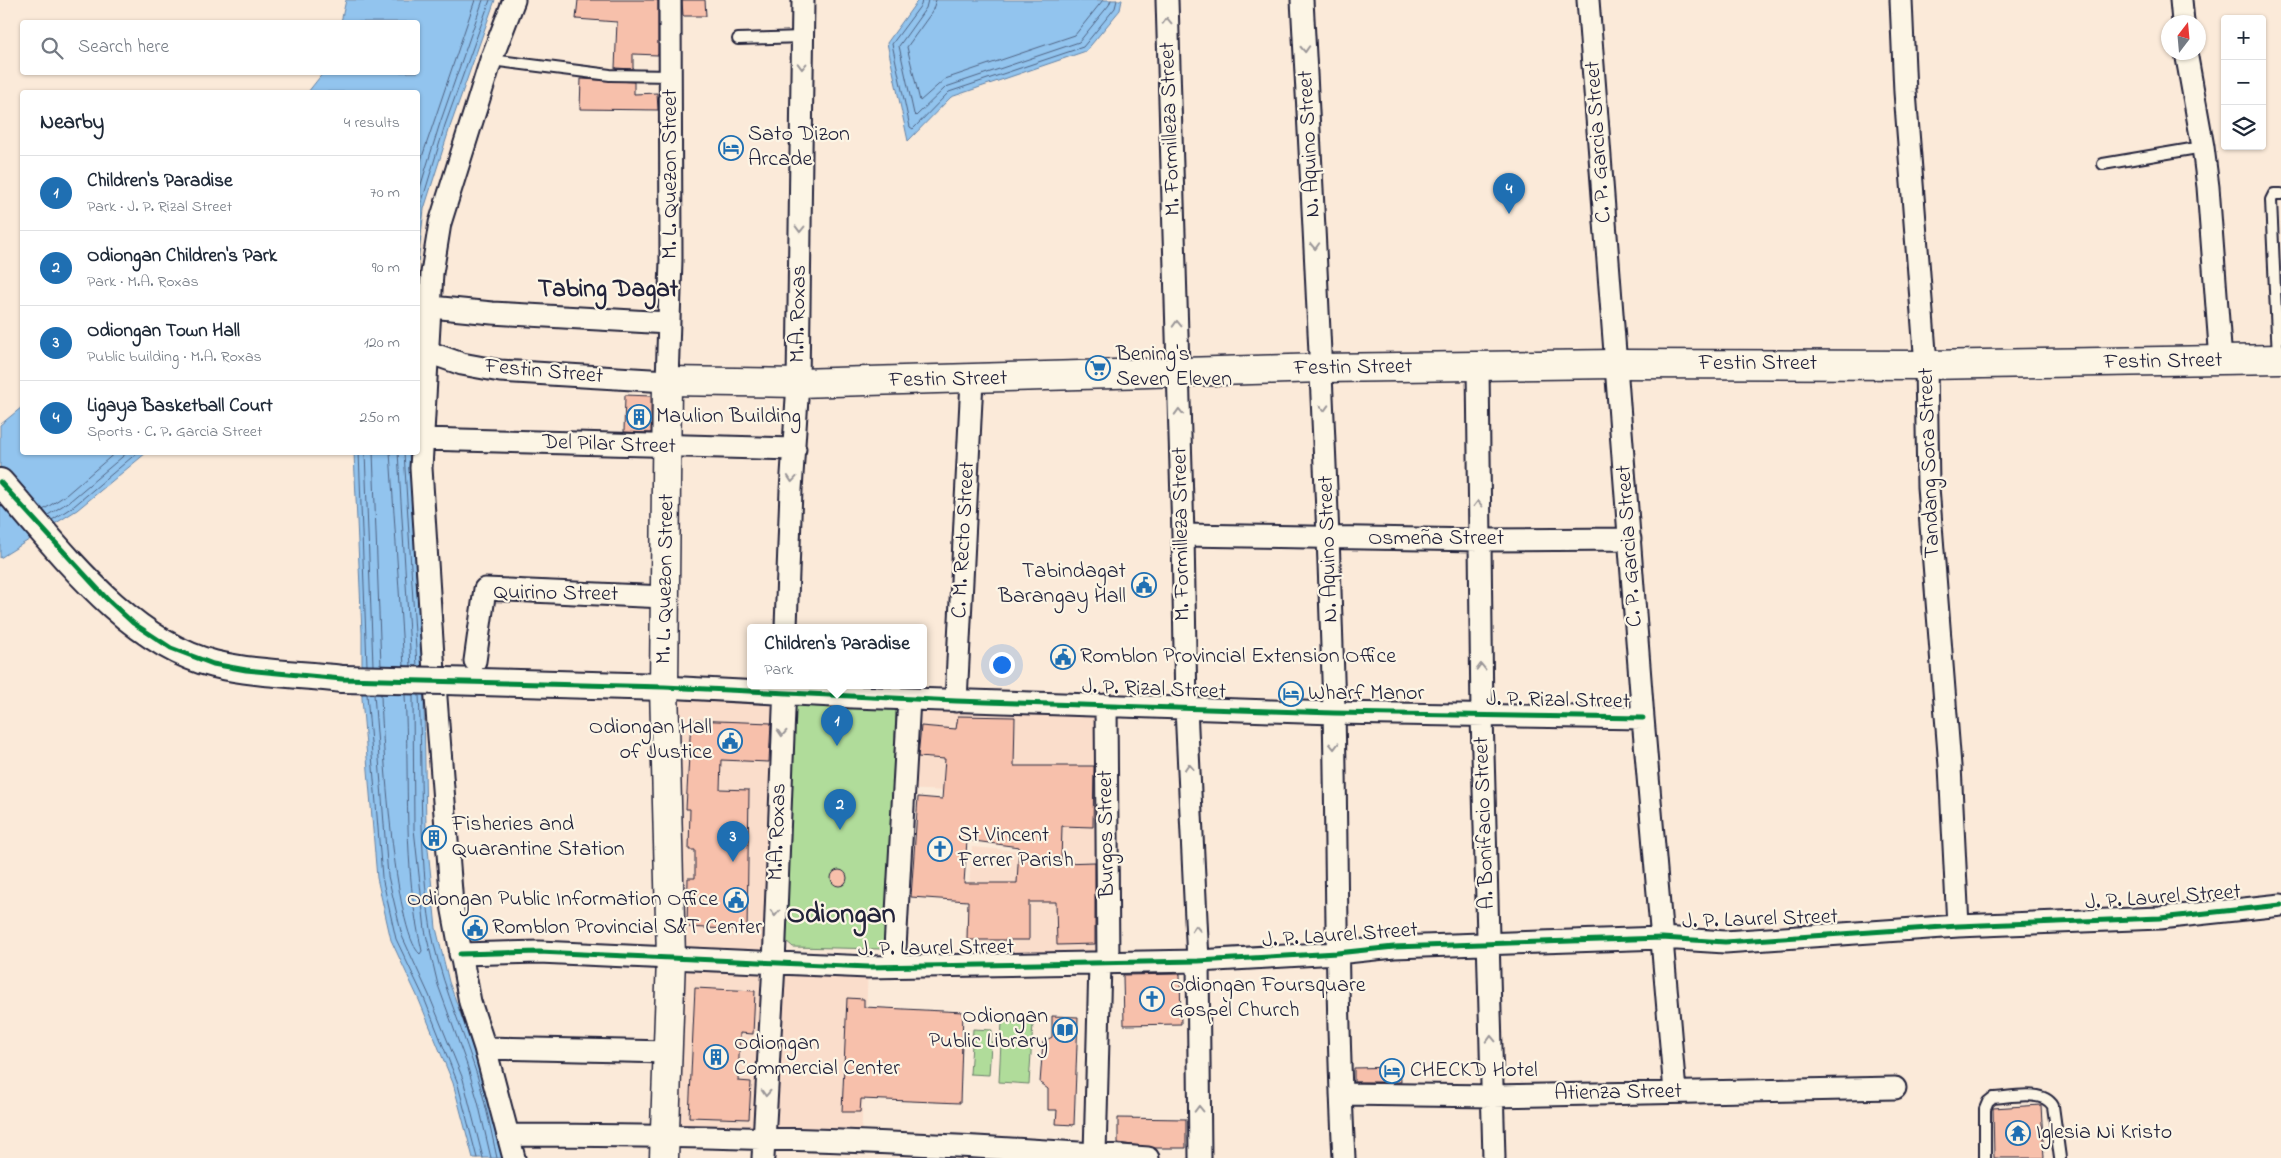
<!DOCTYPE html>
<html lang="en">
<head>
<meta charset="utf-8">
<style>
	:root { --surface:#fff; --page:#f6f6f7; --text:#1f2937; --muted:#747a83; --line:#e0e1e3; --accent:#1f6fb2 }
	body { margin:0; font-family:"Indie Flower",sans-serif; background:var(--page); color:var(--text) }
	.controls { position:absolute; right:15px; top:15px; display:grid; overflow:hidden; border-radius:5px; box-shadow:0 1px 4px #0004 }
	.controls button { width:45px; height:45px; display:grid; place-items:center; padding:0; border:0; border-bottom:1px solid var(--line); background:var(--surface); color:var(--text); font:25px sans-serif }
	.compass { position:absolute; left:2161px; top:15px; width:45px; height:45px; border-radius:50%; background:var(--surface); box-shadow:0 1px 4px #0004; rotate:16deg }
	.you { position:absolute; left:1001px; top:664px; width:18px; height:18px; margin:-12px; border:4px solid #fff; border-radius:50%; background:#1a73e8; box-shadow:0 0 0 8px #1a73e833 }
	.badge { display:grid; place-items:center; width:32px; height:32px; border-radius:50%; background:var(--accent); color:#fff; font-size:16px; font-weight:700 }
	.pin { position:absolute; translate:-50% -41px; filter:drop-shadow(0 1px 2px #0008) }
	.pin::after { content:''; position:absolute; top:26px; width:18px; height:15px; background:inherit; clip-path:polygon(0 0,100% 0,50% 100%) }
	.popup { position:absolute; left:747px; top:624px; width:180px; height:65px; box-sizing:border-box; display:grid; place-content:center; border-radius:5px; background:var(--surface); filter:drop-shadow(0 1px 4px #0005); font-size:16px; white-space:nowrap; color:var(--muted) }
	.popup b { font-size:19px; color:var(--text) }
	.popup::after { content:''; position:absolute; left:50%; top:100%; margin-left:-10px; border:10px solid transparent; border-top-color:var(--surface) }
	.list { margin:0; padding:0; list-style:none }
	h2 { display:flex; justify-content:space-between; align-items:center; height:65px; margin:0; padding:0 20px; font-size:21px }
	h2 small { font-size:16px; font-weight:400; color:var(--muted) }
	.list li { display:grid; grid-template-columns:32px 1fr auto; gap:15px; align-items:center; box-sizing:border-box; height:75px; padding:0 20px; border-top:1px solid var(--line) }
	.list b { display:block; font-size:19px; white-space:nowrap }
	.list p { margin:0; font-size:16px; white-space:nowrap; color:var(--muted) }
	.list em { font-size:16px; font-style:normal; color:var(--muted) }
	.icon { flex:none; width:28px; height:28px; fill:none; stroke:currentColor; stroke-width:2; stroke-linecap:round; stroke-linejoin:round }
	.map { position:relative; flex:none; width:2281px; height:1158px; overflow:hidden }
	.search { position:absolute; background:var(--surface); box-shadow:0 1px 4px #0004; left:20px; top:20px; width:400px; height:55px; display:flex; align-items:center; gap:12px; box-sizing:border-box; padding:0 18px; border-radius:5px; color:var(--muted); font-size:19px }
	.panel { position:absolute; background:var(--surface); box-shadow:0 1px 4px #0004; left:20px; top:90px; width:400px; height:365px; border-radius:5px }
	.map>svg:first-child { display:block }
</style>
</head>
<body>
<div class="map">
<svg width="2281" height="1158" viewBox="0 0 2281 1158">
	<rect width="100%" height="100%" fill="#fbead9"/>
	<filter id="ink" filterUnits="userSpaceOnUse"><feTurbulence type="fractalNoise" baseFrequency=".02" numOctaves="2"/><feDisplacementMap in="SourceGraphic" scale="10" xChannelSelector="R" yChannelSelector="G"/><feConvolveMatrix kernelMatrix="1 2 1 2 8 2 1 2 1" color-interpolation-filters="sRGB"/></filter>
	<g filter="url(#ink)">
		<path fill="#faddcb" d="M664,687L784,694L774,964L868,967L861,1143L664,1135Z
			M909,699L1106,705L1108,963L963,965L972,847L1020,851L1023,835L969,792L904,789Z"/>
		<path fill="#b0dc9a" stroke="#697f6a" d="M799,705L894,708L896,711L886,944L881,949L793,947L785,940L794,708Z
			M1002,1022L1033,1024L1029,1084L999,1082Z
			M973,1029L992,1030L989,1075L970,1074Z"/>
		<path fill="#92c4ee" stroke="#6583a6" d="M346,0H495L450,127L424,209L418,261V92H308L323,73L418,72V22H341Z
			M918,0H1122L1120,10L1086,51L951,97L908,141L887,43Z
			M22,407V452L146,453L77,510L0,558V425Z
			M354,453H409L424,702L426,829L436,928L449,982L478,1062L489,1099L502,1158H473L453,1083L419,1000L391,940L377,878L362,698V633Z"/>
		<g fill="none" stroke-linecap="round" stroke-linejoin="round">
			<path stroke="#4f6383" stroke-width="1" d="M922,0L921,5L892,44L910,127L913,129L949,92L1083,47L1115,8L1117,0
				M928,0L926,8L899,46L914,114L916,116L946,87L1079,42L1109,5L1111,0
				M936,0L932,12L907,47L920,101L945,79L1075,35L1103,0
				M418,169L475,0
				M418,194L440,123L483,0
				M418,224L420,208L445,125L490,0
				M359,452L367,665
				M365,452L373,665
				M373,452L381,665
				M390,452L404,666
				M398,452L411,666
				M404,452L417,666
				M43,510L66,495L116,452
				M48,515L70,501L128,452
				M52,520L74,506L138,452
				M367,694L382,877L396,939L424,998L457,1081L477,1158
				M374,694L388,876L402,936L429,995L463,1079L483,1158
				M381,694C382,735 394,933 420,954L422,951C402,867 410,780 405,695
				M413,695L414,829L425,930L438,985L467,1065L478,1102L491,1158
				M419,695C423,773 418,851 431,929C439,976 458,1018 473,1063C484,1094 490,1126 497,1158"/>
		</g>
		<path fill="#f7c0ab" stroke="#22223b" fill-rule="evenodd" d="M578,0H658V55L633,54V69L615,68L617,22L576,19Z
			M682,0H705L706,16H683Z
			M581,79L634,82V94L657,93L658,110L580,109Z
			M625,395L651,396V433L624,432Z
			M958,716L1015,717L1014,766H1094L1093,827L1062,826L1061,863L1095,862V944L1057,945L1056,902H1029V940H967L968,901L911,897L918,797L942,799L945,759L918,757L921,726L956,729ZM967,840L1019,847L1017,883H964Z
			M691,720L771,723L769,762L721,760L720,789L749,790L747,930L687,927L688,878H695V850H689L690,809H686Z
			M831 878a8 8 0 1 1 16 0a8 8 0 1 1-16 0Z
			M1180,974L1181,1024L1124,1025L1123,975Z
			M695,988L755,991L753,1034L740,1033L738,1081L751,1082L749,1119L689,1117Z
			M847,998L864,999V1007L963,1012L960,1103L861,1099L860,1112H842Z
			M1052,1016L1078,1017L1074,1125L1056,1124L1057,1110H1048V1089L1040,1083L1043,1042L1052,1037Z
			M1400,1067L1401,1082H1354V1068Z
			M2041,1105L2044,1158H1994L1993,1108Z
			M1118,1118L1186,1119V1148H1155L1118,1143Z"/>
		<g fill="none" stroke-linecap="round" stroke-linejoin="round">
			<defs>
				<path id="service" d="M738,39L802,37
					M491,60L610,75L671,76
					M2103,164L2203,147
					M2278,358L2271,200L2274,194H2281
					M1985,1158V1109L1988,1102L1993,1098C2011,1097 2043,1089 2053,1106L2060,1158"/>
				<path id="minor" d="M514,0L491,60L440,223L432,273L421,468L434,672L452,905L470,1002L485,1048L514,1158
					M1167,0L1183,535L1186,708L1198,961L1200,1158
					M1302,0C1315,237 1327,473 1334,710C1337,859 1336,1009 1344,1158
					M1588,0L1643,718L1675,1092
					M1901,0L1905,92L1926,365L1928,487L1950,766L1958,926
					M2181,0L2183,22
					M2186,52L2203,147L2208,187L2221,361
					M431,307L492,313L668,323
					M428,352L462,364L500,371L667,381L671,260L670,0
					M1478,367L1482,716L1494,1158
					M423,439L795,449
					M1183,535L1479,540L1630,539
					M786,627L791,490L798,383L803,0
					M475,661L485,589L665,597
					M664,687L853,697L1334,713L1643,718
					M956,701L972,380
					M1106,705L1108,963
					M460,954L539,952L868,967L1198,961L1337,953L1394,947L1662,938L1725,942L1958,926L2160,918L2281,905
					M894,966L909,699
					M485,1048L668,1052
					M1341,1094L1493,1096L1895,1088
					M509,1135C722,1135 936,1142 1148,1158
					M1095,1154L1100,963
					M763,1158L774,964L785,685"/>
				<path id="tertiary" d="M0,482C58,547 126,642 214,664C256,674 300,674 342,679
					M445,681L664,687"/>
				<path id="primary" d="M664,1158L671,958L664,687L667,381L798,383L1322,368L1616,364L1926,365L2281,359"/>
			</defs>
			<use href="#service" stroke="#22223b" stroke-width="14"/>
			<use href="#minor" stroke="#22223b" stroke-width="25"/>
			<use href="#tertiary" stroke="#22223b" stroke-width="30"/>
			<use href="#primary" stroke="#22223b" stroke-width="31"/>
			<use href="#service" stroke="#fcf5e5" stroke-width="10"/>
			<use href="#minor" stroke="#fcf5e5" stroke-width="21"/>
			<use href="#tertiary" stroke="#fcf5e5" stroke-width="26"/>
			<use href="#primary" stroke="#fcf5e5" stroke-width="28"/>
			<defs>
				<path id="tertiary-bridge" d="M342,679L445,681"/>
			</defs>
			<use href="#tertiary-bridge" stroke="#22223b" stroke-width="30" stroke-linecap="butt"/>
			<use href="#tertiary-bridge" stroke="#fcf5e5" stroke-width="26"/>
			<defs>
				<path id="cycleway" d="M0,482L106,598L133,623L171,648L213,664L246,670L342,679L664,687L956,701L1334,713L1643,718
					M460,954L539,952L868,967L1198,961L1337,953L1394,947L1662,938L1725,942L1958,926L2160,918L2281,905"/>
			</defs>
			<use href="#cycleway" stroke="#fcf5e5" stroke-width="8"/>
			<use href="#cycleway" stroke="#00873e" stroke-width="5"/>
		</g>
		<defs><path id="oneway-chevron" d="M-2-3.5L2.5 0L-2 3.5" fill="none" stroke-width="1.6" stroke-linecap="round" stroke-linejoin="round" transform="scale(1.25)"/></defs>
		<g stroke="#9a9698">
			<use href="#oneway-chevron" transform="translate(1167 21) rotate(-92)"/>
			<use href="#oneway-chevron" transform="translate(1305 49) rotate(87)"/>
			<use href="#oneway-chevron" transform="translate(802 66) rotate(91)"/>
			<use href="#oneway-chevron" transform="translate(800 229) rotate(91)"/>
			<use href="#oneway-chevron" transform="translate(1315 246) rotate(87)"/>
			<use href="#oneway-chevron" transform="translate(1177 324) rotate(-92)"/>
			<use href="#oneway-chevron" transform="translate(1324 408) rotate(88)"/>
			<use href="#oneway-chevron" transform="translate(1179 412) rotate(-92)"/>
			<use href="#oneway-chevron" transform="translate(792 479) rotate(95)"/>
			<use href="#oneway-chevron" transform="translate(1478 504) rotate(-90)"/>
			<use href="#oneway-chevron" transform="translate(1481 667) rotate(-91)"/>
			<use href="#oneway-chevron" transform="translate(782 733) rotate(93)"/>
			<use href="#oneway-chevron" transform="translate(1334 746) rotate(89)"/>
			<use href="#oneway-chevron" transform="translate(1189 767) rotate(-93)"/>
			<use href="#oneway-chevron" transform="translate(775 913) rotate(92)"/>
			<use href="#oneway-chevron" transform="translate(1196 929) rotate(-93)"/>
			<use href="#oneway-chevron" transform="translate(1491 1039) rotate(-92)"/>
			<use href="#oneway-chevron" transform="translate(766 1093) rotate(93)"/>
			<use href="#oneway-chevron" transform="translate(1199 1109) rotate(-91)"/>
		</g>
	</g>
	<defs>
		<symbol id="hotel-ring" viewBox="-11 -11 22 22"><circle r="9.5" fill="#fcf5e5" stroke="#1f6fb2" stroke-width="1.5"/><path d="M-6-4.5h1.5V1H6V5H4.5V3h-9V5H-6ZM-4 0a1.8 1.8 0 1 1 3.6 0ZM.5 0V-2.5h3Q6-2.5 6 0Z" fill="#1f6fb2"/></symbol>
		<symbol id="supermarket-ring" viewBox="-11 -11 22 22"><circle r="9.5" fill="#fcf5e5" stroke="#1f6fb2" stroke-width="1.5"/><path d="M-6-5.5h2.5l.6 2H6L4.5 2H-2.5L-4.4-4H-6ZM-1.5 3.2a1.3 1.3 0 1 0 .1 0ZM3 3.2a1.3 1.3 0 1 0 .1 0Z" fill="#1f6fb2"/></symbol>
		<symbol id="building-ring" viewBox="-11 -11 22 22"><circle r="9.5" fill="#fcf5e5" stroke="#1f6fb2" stroke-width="1.5"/><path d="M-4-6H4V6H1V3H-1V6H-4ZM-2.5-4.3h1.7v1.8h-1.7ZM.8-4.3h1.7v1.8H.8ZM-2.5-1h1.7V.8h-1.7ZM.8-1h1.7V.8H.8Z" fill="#1f6fb2"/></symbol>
		<symbol id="civic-ring" viewBox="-11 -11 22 22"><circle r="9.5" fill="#fcf5e5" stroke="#1f6fb2" stroke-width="1.5"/><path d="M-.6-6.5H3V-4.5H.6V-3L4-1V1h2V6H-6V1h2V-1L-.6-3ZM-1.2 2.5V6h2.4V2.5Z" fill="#1f6fb2"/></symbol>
		<symbol id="church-ring" viewBox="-11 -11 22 22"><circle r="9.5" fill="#fcf5e5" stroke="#1f6fb2" stroke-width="1.5"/><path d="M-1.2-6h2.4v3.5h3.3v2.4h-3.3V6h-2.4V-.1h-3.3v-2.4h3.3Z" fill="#1f6fb2"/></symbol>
		<symbol id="library-ring" viewBox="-11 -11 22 22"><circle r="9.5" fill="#fcf5e5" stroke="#1f6fb2" stroke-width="1.5"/><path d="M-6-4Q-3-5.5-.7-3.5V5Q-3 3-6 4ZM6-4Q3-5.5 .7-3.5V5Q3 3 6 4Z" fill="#1f6fb2"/></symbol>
		<symbol id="temple-ring" viewBox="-11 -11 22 22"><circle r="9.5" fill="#fcf5e5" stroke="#1f6fb2" stroke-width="1.5"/><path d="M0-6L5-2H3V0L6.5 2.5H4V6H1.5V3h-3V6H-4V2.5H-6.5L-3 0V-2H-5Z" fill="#1f6fb2"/></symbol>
	</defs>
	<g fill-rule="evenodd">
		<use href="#hotel-ring" x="717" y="134" width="28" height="28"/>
		<use href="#supermarket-ring" x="1084" y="354" width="28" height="28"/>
		<use href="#building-ring" x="625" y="403" width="28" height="28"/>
		<use href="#civic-ring" x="1130" y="571" width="28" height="28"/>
		<use href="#civic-ring" x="1049" y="643" width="28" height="28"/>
		<use href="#hotel-ring" x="1277" y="680" width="28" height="28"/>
		<use href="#civic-ring" x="716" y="727" width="28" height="28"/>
		<use href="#building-ring" x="420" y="824" width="28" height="28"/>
		<use href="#church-ring" x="926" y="835" width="28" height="28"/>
		<use href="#civic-ring" x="722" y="886" width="28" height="28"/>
		<use href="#civic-ring" x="461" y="914" width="28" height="28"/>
		<use href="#church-ring" x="1138" y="985" width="28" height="28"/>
		<use href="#library-ring" x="1051" y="1016" width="28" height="28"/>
		<use href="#building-ring" x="702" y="1043" width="28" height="28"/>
		<use href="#hotel-ring" x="1378" y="1057" width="28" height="28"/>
		<use href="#temple-ring" x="2004" y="1119" width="28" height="28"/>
	</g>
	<g text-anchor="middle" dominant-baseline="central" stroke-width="4.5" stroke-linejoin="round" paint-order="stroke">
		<g font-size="22" fill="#22223b" stroke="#fcf5e5">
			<text transform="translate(1171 129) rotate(-92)">M. Formilleza Street</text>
			<text transform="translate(1599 142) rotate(-94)">C. P. Garcia Street</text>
			<text transform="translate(1310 144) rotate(-93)">N. Aquino Street</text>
			<text transform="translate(671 174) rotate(-90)">M. L. Quezon Street</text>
			<text transform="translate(799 314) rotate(-89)">M.A. Roxas</text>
			<text transform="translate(2163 362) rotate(-1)">Festin Street</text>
			<text x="1758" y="364">Festin Street</text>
			<text transform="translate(1353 368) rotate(-1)">Festin Street</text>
			<text transform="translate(544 372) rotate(5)">Festin Street</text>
			<text transform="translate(948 380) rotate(-1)">Festin Street</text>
			<text transform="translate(609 445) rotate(2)">Del Pilar Street</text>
			<text transform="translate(1930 463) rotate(-92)">Tandang Sora Street</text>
			<text transform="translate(1182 534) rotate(-91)">M. Formilleza Street</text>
			<text x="1436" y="539">Osmeña Street</text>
			<text transform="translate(964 540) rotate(-87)">C. M. Recto Street</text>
			<text transform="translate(1630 546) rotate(-94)">C. P. Garcia Street</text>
			<text transform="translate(1329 549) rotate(-92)">N. Aquino Street</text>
			<text transform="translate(666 579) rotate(-89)">M. L. Quezon Street</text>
			<text transform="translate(556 594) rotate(1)">Quirino Street</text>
			<text transform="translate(1154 690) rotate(2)">J. P. Rizal Street</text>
			<text transform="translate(1558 701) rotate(1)">J. P. Rizal Street</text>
			<text transform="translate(1485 823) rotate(-92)">A. Bonifacio Street</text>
			<text transform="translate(778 832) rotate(-88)">M.A. Roxas</text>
			<text transform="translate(1107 834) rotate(-91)">Burgos Street</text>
			<text transform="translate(2163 898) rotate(-4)">J. P. Laurel Street</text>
			<text transform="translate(1760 920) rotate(-2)">J. P. Laurel Street</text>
			<text transform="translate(1340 936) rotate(-4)">J. P. Laurel Street</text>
			<text transform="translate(936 949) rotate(-1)">J. P. Laurel Street</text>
			<text transform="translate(1618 1093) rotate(-1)">Atienza Street</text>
		</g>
		<g font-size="22" fill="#22223b" stroke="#fcf5e5" text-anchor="start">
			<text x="748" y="135">Sato Dizon<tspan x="748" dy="25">Arcade</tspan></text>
			<text x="1116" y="355">Bening's<tspan x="1116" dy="25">Seven Eleven</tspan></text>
			<text x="656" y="417">Maulion Building</text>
			<text x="1126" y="572" text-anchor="end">Tabindagat<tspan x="1126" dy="25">Barangay Hall</tspan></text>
			<text x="1080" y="657">Romblon Provincial Extension Office</text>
			<text x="1308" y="694">Wharf Manor</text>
			<text x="712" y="728" text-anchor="end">Odiongan Hall<tspan x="712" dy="25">of Justice</tspan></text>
			<text x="452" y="825">Fisheries and<tspan x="452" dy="25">Quarantine Station</tspan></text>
			<text x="958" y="836">St Vincent<tspan x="958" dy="25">Ferrer Parish</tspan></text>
			<text x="718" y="900" text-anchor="end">Odiongan Public Information Office</text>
			<text x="492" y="928">Romblon Provincial S&amp;T Center</text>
			<text x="1170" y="986">Odiongan Foursquare<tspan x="1170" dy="25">Gospel Church</tspan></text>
			<text x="1048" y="1017" text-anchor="end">Odiongan<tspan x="1048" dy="25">Public Library</tspan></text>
			<text x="734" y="1044">Odiongan<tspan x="734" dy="25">Commercial Center</tspan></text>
			<text x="1410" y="1071">CHECKD Hotel</text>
			<text x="2036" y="1133">Iglesia Ni Kristo</text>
		</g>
		<g font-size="25" font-weight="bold" fill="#22223b" stroke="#fcf5e5">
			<text x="608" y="290">Tabing Dagat</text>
		</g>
		<g font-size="28" font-weight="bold" fill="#22223b" stroke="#fcf5e5">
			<text x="841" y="915">Odiongan</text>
		</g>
	</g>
</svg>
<div class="controls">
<button>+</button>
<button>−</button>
<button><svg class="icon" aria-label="layers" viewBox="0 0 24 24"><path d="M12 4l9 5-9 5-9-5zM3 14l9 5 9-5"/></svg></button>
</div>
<svg class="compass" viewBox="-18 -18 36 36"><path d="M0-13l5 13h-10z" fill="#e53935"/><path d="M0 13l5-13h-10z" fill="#747a83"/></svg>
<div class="you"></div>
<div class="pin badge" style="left:837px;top:746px">1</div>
<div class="popup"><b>Children's Paradise</b>Park</div>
<div class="pin badge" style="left:840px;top:830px">2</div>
<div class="pin badge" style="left:733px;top:862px">3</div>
<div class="pin badge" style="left:1509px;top:214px">4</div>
<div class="search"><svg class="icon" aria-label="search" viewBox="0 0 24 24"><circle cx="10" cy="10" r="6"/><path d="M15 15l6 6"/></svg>Search here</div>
<section class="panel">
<h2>Nearby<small>4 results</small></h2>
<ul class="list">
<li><span class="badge">1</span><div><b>Children's Paradise</b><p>Park · J. P. Rizal Street</p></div><em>70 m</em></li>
<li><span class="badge">2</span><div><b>Odiongan Children's Park</b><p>Park · M.A. Roxas</p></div><em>90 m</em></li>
<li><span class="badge">3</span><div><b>Odiongan Town Hall</b><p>Public building · M.A. Roxas</p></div><em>120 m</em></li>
<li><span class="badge">4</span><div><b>Ligaya Basketball Court</b><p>Sports · C. P. Garcia Street</p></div><em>250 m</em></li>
</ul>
</section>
</div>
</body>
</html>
